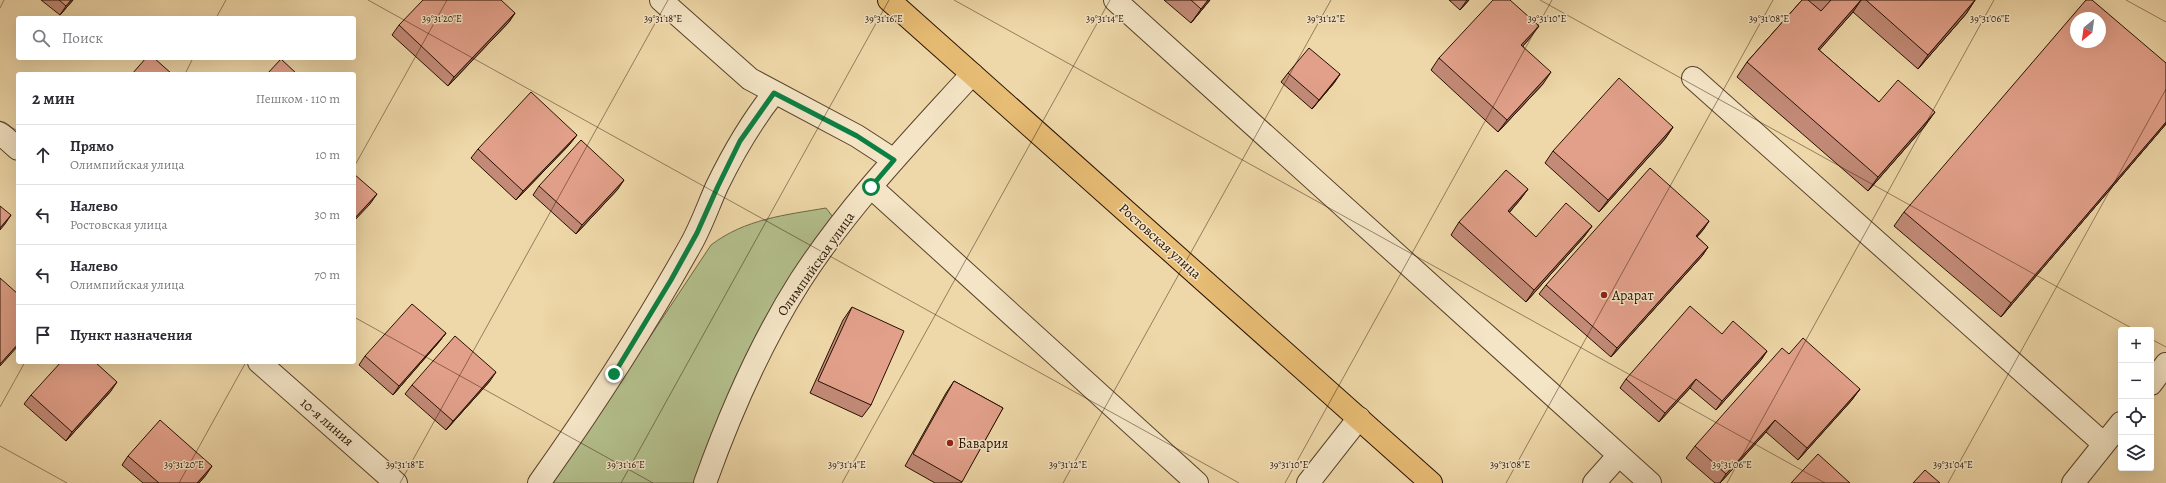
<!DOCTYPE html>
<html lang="ru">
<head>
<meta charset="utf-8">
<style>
	:root { --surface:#fff; --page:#f7f7f7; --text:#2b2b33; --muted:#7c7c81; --line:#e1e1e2 }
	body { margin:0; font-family:Alegreya,serif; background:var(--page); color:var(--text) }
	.controls { position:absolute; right:12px; bottom:12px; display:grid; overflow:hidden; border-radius:4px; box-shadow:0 4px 16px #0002 }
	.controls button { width:36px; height:36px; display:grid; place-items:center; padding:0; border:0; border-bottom:1px solid var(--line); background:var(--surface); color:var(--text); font:20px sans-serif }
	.compass { position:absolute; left:2070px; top:12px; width:36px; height:36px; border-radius:50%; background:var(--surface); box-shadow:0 4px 16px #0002; rotate:209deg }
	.stop { position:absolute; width:12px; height:12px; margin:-9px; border:3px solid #0b8043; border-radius:50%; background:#fff }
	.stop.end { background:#0b8043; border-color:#fff; box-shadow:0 1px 4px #0008 }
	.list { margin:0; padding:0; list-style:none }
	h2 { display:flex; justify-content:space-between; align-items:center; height:52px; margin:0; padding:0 16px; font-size:17px }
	h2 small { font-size:13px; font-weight:400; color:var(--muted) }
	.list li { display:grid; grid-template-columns:26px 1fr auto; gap:12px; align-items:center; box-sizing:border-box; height:60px; padding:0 16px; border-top:1px solid var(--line) }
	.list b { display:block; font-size:15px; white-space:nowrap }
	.list p { margin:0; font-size:13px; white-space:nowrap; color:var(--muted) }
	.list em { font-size:13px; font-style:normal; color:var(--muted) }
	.icon { flex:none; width:22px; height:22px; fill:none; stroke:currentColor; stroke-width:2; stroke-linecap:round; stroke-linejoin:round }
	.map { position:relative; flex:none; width:2166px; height:483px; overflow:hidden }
	.search { position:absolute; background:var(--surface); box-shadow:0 4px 16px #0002; left:16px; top:16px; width:340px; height:44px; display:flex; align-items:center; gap:10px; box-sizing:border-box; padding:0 14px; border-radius:4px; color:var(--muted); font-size:15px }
	.panel { position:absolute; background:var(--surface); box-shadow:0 4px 16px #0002; left:16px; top:72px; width:340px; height:292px; border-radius:4px }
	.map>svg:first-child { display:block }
</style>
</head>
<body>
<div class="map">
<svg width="2166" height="483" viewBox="0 0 2166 483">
	<rect width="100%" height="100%" fill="#eed7a8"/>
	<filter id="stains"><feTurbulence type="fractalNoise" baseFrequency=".005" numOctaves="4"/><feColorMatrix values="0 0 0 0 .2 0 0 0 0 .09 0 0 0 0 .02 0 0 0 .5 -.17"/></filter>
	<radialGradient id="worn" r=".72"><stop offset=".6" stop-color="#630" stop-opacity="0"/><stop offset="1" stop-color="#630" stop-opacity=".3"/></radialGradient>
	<path fill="#b3bf8c" stroke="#6d6846" d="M826,208L833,217L699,468L694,483H553L711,245C745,219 785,215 826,208Z"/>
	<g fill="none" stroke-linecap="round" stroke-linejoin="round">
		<defs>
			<path id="minor" d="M661,0L750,79L857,136L894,160
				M1115,0L1619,455
				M1693,78L2104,444
				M0,133L18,149
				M871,187L1197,483
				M259,362L396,483
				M2151,384L2166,364
				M539,483C593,407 644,328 690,246C701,227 708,206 717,186C733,153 751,122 774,93
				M705,483C730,413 760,344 800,281C849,205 912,140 972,74
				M1308,483L1359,418
				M1594,483L1619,455L1650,483
				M2073,483L2121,423"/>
			<path id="major" d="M889,0L1431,483"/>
		</defs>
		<use href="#minor" stroke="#59422a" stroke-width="24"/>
		<use href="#major" stroke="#271000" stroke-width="24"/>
		<use href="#minor" stroke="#f4e5c6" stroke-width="22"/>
		<use href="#major" stroke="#e7bc74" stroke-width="22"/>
	</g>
	<path fill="#c28a77" stroke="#271000" d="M41,0H73L60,15Z
		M1164,0H1210L1191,23Z
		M1449,0H1469L1460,10Z
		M1802,0H1975L1966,14L1918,69L1853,12L1819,50L1879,102L1925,126L1868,191L1737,77L1747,62Z
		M515,13L509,22L448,86L392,35L399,25Z
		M1530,38L1523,46L1543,84L1498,132L1431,70L1439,58Z
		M2166,63V124L2001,317L1894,226L1904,212Z
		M1288,73L1340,74L1334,83L1312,109L1281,82Z
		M1673,127L1665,139L1599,212L1545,163L1553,151Z
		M570,144L516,200L471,158L478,149Z
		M539,186L618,189L576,234L533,195Z
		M1528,189L1519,201L1509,213L1536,237L1592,226L1583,238L1526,302L1451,235L1459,222Z
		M1709,221L1703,230L1697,237L1708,247L1702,256L1611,357L1539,294L1546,285Z
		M852,307L871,405L862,417L810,393L843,320Z
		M446,333L439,342L393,395L359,365L365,356Z
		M1722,334L1767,351L1761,360L1716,410L1690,388L1659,422L1620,388L1626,379Z
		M1789,354L1860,389L1851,401L1798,460L1766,432L1720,483H1715L1686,458L1695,446Z
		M490,381L446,430L405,394L412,385Z
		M954,381L1003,408L961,483H935L905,466L946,393Z
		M111,391L66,441L24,404L31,395Z
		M128,456L206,475L199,483H143L122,465Z"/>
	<path fill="#9e7061" stroke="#271000" d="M71,0H73L60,15L66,6Z
		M1208,0H1210L1191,23L1201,9Z
		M1467,0H1469L1460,10Z
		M1861,0L1853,12L1808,63L1818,49Z
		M1975,0L1966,14L1918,69L1928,55Z
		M515,13L509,22L448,86L454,77Z
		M1539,26L1530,38L1513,57L1521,45Z
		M1551,72L1543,84L1498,132L1507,120Z
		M1340,74L1334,83L1312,109L1319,100Z
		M1935,112L1925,126L1868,191L1878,177Z
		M2166,122V124L2001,317L2011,303Z
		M1673,127L1665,139L1599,212L1608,200Z
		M577,135L570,144L516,200L523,191Z
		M624,180L618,189L576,234L582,225Z
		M1528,189L1519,201L1499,224L1508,211Z
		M377,194L370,204L354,221V219Z
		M11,215L5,224L0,230V228Z
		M1709,221L1703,230L1689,245L1696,236Z
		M1592,226L1583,238L1526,302L1534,290Z
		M1708,247L1702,256L1611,357L1617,348Z
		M446,333L439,342L393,395L399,386Z
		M18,344V346L0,366V364Z
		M1767,351L1761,360L1716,410L1722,401Z
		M496,372L490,381L446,430L453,421Z
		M1696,379L1690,388L1659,422L1665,413Z
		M117,382L111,391L66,441L72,432Z
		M1860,389L1851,401L1798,460L1807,448Z
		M1775,420L1766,432L1720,483L1726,474Z
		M212,466L206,475L199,483H197Z"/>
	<path fill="#e2a08a" stroke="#271000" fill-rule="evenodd" d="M59,0H71L66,6Z
		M423,0H501L515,13L454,77L399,25Z
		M1191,0H1208L1201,9Z
		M1493,0H1510L1539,26L1521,45L1551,72L1507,120L1439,58Z
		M1802,0H1808L1821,11L1831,0H1861L1818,49L1879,102L1898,80L1935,112L1878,177L1747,62Z
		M1866,0H1975L1928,55Z
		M2086,0H2092L2166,63V122L2011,303L1904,212ZM2076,18H2100V42H2076Z
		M1309,48L1340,74L1319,100L1288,73Z
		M146,58H154L172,74H132Z
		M281,59L297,74H267Z
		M1619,78L1673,127L1608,200L1553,151Z
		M531,92L577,135L523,191L478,149Z
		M581,140L624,180L582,225L539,186Z
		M1650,168L1709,221L1696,236L1708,247L1617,348L1546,285Z
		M1506,170L1528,189L1508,211L1536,237L1566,203L1592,226L1534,290L1459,222Z
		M354,174L377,194L354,219Z
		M0,206L11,215L0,228Z
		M0,278L18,294V344L0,364Z
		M412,304L446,333L399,386L365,356Z
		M1690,306L1722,334L1733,321L1767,351L1722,401L1696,379L1665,413L1626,379Z
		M852,307L904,331L871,405L818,381Z
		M455,336L496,372L453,421L412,385Z
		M1803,338L1860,389L1807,448L1775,420L1726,474L1695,446L1782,348L1789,354Z
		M61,362H95L117,382L72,432L31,395Z
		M954,381L1003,408L962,482L913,454Z
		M160,420L212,466L197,483H159L128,456Z
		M1818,454L1850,483H1791Z
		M1925,470L1940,483H1913Z"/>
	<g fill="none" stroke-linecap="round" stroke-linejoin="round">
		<path stroke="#0b8043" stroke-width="5" d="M614,374L671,280L697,233L718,186L740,141L774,93L857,136L894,160L871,187"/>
	</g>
	<path fill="none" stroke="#271000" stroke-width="1" stroke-opacity="0.45" d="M368,0L1239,483M954,0L1825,483M1540,0L2135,330M2126,0L2166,22M0,8L4,0M216,18L226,0M185,74L193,58M0,121L18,131M354,167L447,0M354,317L653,483M2151,339L2166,347M0,407L25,362M0,446L67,483M179,483L246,362M400,483L668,0M621,483L889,0M842,483L1110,0M1063,483L1331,0M1285,483L1552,0M1506,483L1773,0M1727,483L1994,0M1948,483L2166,89"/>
	<g fill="#8f2418" stroke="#f4e5c6" stroke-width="1.5">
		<circle cx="1604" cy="295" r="4"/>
		<circle cx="950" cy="443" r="4"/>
	</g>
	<g text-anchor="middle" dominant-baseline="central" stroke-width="3" stroke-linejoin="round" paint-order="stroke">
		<g font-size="14" fill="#271000" stroke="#f4e5c6">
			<text transform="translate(1160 241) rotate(42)">Ростовская улица</text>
			<text transform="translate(816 264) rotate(-55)">Олимпийская улица</text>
			<text transform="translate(327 422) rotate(41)">10-я линия</text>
		</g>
		<g font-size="14" fill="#271000" stroke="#f4e5c6" text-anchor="start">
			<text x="1612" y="295">Арарат</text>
			<text x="958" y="443">Бавария</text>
		</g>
	</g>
	<g font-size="10" text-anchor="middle" fill="#271000" stroke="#f4e5c6" stroke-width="3" stroke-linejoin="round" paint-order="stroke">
		<text x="442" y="22">39°31'20"E</text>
		<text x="663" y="22">39°31'18"E</text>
		<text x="884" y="22">39°31'16"E</text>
		<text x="1105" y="22">39°31'14"E</text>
		<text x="1326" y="22">39°31'12"E</text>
		<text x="1547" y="22">39°31'10"E</text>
		<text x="1769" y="22">39°31'08"E</text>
		<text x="1990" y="22">39°31'06"E</text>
		<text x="184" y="468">39°31'20"E</text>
		<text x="405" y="468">39°31'18"E</text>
		<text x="626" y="468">39°31'16"E</text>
		<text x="847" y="468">39°31'14"E</text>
		<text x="1068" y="468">39°31'12"E</text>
		<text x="1289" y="468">39°31'10"E</text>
		<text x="1510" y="468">39°31'08"E</text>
		<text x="1732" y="468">39°31'06"E</text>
		<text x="1953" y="468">39°31'04"E</text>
	</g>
	<rect width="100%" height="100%" filter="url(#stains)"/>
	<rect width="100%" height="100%" fill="url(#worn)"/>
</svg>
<div class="controls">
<button>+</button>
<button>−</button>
<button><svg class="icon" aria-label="locate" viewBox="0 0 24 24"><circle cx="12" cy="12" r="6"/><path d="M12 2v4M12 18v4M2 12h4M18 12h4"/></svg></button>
<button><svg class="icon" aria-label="layers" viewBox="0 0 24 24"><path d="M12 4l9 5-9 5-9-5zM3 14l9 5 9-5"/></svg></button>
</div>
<svg class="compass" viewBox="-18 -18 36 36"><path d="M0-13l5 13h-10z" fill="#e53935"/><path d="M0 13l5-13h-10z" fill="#7c7c81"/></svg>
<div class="stop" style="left:871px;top:187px"></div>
<div class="stop end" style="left:614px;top:374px"></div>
<div class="search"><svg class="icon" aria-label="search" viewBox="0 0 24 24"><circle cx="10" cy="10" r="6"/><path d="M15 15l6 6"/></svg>Поиск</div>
<section class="panel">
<h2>2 мин<small>Пешком · 110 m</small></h2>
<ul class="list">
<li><svg class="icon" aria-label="ahead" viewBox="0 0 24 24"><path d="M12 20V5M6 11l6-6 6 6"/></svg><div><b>Прямо</b><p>Олимпийская улица</p></div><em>10 m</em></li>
<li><svg class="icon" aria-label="left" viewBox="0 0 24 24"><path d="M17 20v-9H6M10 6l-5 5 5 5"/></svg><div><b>Налево</b><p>Ростовская улица</p></div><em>30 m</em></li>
<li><svg class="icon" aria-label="left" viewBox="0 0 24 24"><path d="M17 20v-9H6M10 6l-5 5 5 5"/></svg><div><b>Налево</b><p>Олимпийская улица</p></div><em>70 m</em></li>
<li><svg class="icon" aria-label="arrive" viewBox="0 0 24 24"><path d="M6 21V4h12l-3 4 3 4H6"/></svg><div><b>Пункт назначения</b></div></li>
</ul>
</section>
</div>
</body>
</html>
